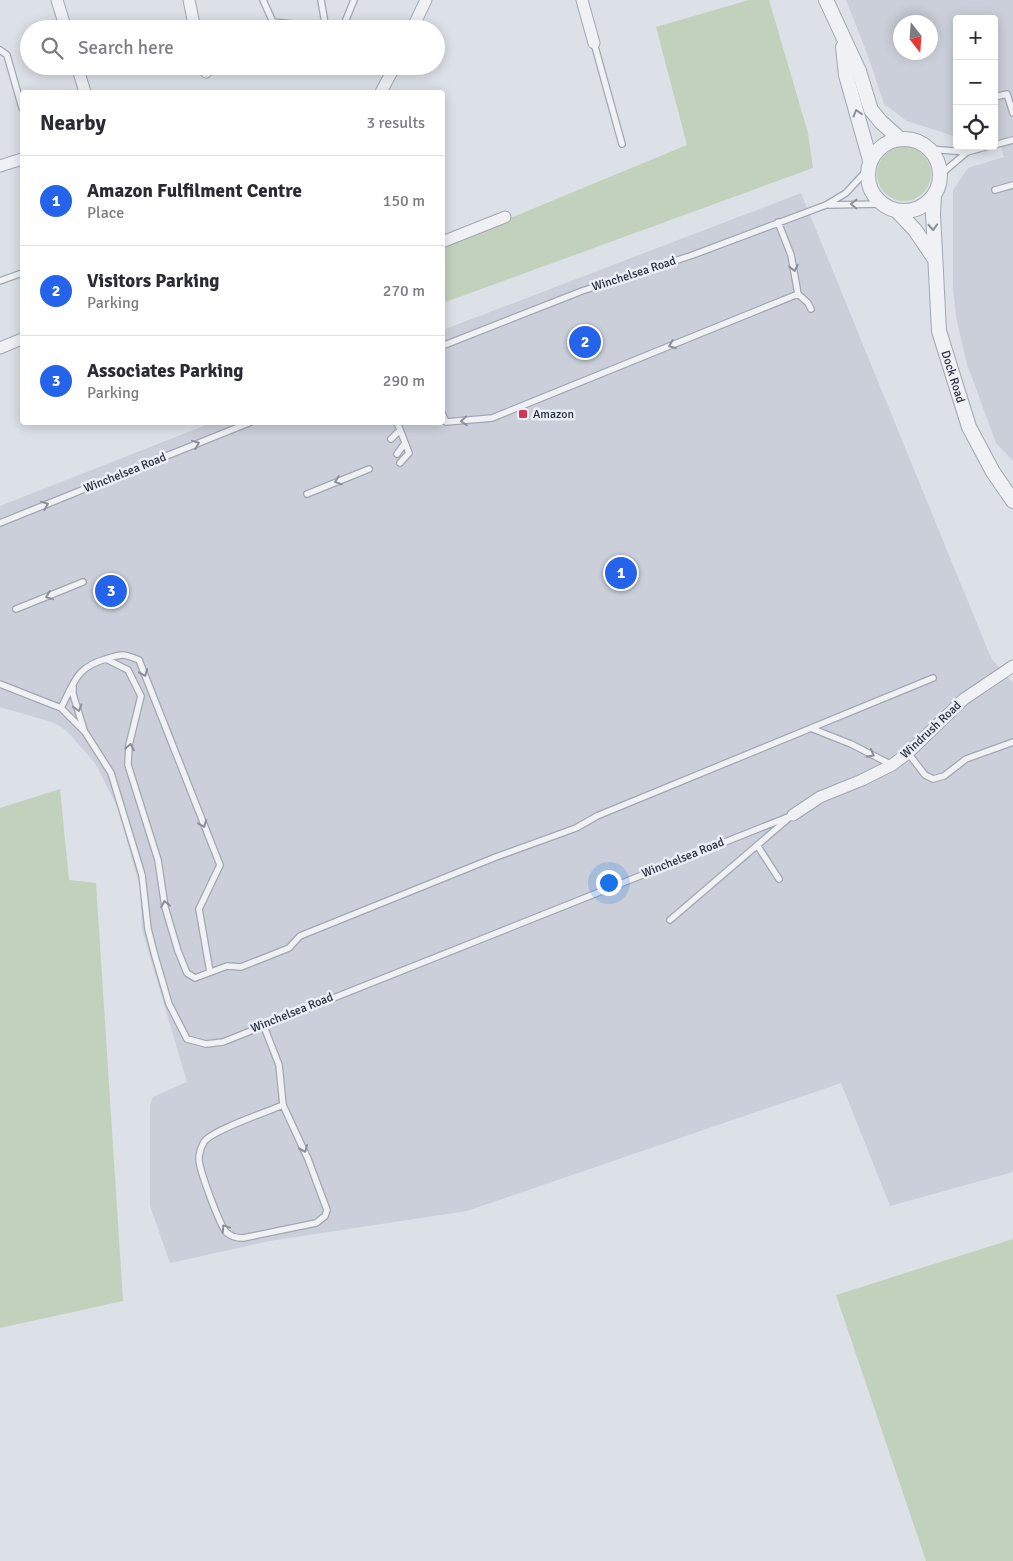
<!DOCTYPE html>
<html lang="en">
<head>
<meta charset="utf-8">
<style>
	:root { --surface:#fff; --page:#f7f7f7; --text:#2b2b33; --muted:#7c7c81; --line:#e1e1e2; --accent:#2563eb }
	body { margin:0; font-family:Signika,sans-serif; background:var(--page); color:var(--text) }
	.controls { position:absolute; right:15px; top:15px; display:grid; overflow:hidden; border-radius:5px; box-shadow:0 2px 12px #0003 }
	.controls button { width:45px; height:45px; display:grid; place-items:center; padding:0; border:0; border-bottom:1px solid var(--line); background:var(--surface); color:var(--text); font:25px sans-serif }
	.compass { position:absolute; left:893px; top:15px; width:45px; height:45px; border-radius:50%; background:var(--surface); box-shadow:0 2px 12px #0003; rotate:163deg }
	.you { position:absolute; left:608px; top:882px; width:18px; height:18px; margin:-12px; border:4px solid #fff; border-radius:50%; background:#1a73e8; box-shadow:0 0 0 8px #1a73e833 }
	.badge { display:grid; place-items:center; width:32px; height:32px; border-radius:50%; background:var(--accent); color:#fff; font-size:16px; font-weight:700 }
	.pin { position:absolute; translate:-50% -50%; border:2px solid #fff; box-shadow:0 1px 5px #0006 }
	.list { margin:0; padding:0; list-style:none }
	h2 { display:flex; justify-content:space-between; align-items:center; height:65px; margin:0; padding:0 20px; font-size:21px }
	h2 small { font-size:16px; font-weight:400; color:var(--muted) }
	.list li { display:grid; grid-template-columns:32px 1fr auto; gap:15px; align-items:center; box-sizing:border-box; height:90px; padding:0 20px; border-top:1px solid var(--line) }
	.list b { display:block; font-size:19px; white-space:nowrap }
	.list p { margin:0; font-size:16px; white-space:nowrap; color:var(--muted) }
	.list em { font-size:16px; font-style:normal; color:var(--muted) }
	.icon { flex:none; width:28px; height:28px; fill:none; stroke:currentColor; stroke-width:2; stroke-linecap:round; stroke-linejoin:round }
	.map { position:relative; flex:none; width:1013px; height:1561px; overflow:hidden }
	.search { position:absolute; background:var(--surface); box-shadow:0 2px 12px #0003; left:20px; top:20px; width:425px; height:55px; display:flex; align-items:center; gap:12px; box-sizing:border-box; padding:0 18px; border-radius:28px; color:var(--muted); font-size:19px }
	.panel { position:absolute; background:var(--surface); box-shadow:0 2px 12px #0003; left:20px; top:90px; width:425px; height:335px; border-radius:5px }
	.map>svg:first-child { display:block }
</style>
</head>
<body>
<div class="map">
<svg width="1013" height="1561" viewBox="0 0 1013 1561">
	<rect width="100%" height="100%" fill="#dce0e7"/>
	<path fill="#cacfd9" fill-rule="evenodd" d="M846,0H1013V461L996,443L967,364L956,317L953,288V190L968,168L1004,157L997,131H994V19H957V137L907,121L884,104L868,56ZM900,22H930V52H900Z
		M801,193L991,658L1013,683V1172L890,1206L841,1083L467,1211L269,1241L170,1263L150,1206V1105L153,1097L187,1082L142,930L140,888L118,808L95,763L67,731L55,723L0,707V506L211,423L442,422L443,330Z"/>
	<path fill="#c2d1bc" d="M749,0H769L808,133L813,168L443,303V246L687,145L656,27Z
		M877 174a27 27 0 1 1 54 0a27 27 0 1 1-54 0Z
		M60,789L69,880L96,883L123,1301L0,1328V808Z
		M1013,1239V1561H926L836,1295Z"/>
	<g fill="none" stroke-linecap="round" stroke-linejoin="round">
		<defs>
			<path id="service" d="M263,0L273,22L293,24L306,29
				M321,0L326,29
				M338,29L345,22L354,0
				M594,43L622,144
				M0,50L7,55L22,108
				M206,72L235,66
				M994,97L1007,94L1013,113
				M994,145L1013,140
				M929,149L967,152L989,146
				M940,175L967,152
				M995,190L1013,185
				M829,205L882,204
				M0,281L22,273
				M798,294L808,303L811,309
				M442,346L582,291L690,256L826,205L846,193L868,169
				M442,413L446,422L492,418L798,294L791,255L778,222
				M397,422L409,453L400,463
				M391,439L400,430
				M397,454L405,443
				M307,494L369,469
				M0,523L251,422
				M16,609L83,582
				M106,659L128,670L141,696L129,745L128,765L158,860L165,907L178,951L187,973L195,978L227,966L241,967L289,948L300,936L496,857L576,828L597,816L933,678
				M0,684L61,708L85,732L111,773L142,875L148,929L155,956L169,1004L187,1039L206,1044L223,1042L793,815
				M73,686V694L84,730
				M61,708C74,683 76,667 106,659C122,654 122,653 139,660L220,865L199,909L210,972
				M813,729L851,744L892,765
				M908,753L925,775L933,779L944,776L966,759L1013,742
				M757,845L779,879
				M670,920L789,818
				M263,1024L279,1065L283,1105L308,1159L327,1210L325,1216L316,1223L243,1238C237,1238 231,1237 226,1232C219,1223 200,1172 199,1160C199,1154 201,1147 204,1142C212,1130 267,1112 283,1105"/>
			<path id="minor" d="M57,0L66,29
				M189,0L195,29
				M582,0L594,43
				M412,29L426,0
				M77,66L85,92
				M204,66L206,72
				M381,92L395,66
				M0,166L22,159
				M442,242L505,217
				M0,348L22,339
				M793,815L820,797L862,780L892,765L908,753L964,699L1013,666"/>
			<g id="tertiary">
				<path d="M826,0L859,71L871,110L881,122L900,139"/>
				<path d="M843,47L846,75L870,160"/>
				<circle cx="904" cy="175" r="36"/>
				<path id="s1" d="M934,195L933,214L939,331L969,427L993,472L1013,501"/>
				<path d="M897,211L915,230L934,258"/>
			</g>
		</defs>
		<use href="#service" stroke="#a1a7b1" stroke-width="8"/>
		<use href="#minor" stroke="#a1a7b1" stroke-width="13"/>
		<use href="#tertiary" stroke="#a1a7b1" stroke-width="16"/>
		<use href="#service" stroke="#eff1f5" stroke-width="5.5"/>
		<use href="#minor" stroke="#eff1f5" stroke-width="11"/>
		<use href="#tertiary" stroke="#eff1f5" stroke-width="14"/>
	</g>
	<defs><path id="oneway-chevron" d="M-2-3.5L2.5 0L-2 3.5" fill="none" stroke-width="1.6" stroke-linecap="round" stroke-linejoin="round" transform="scale(1.25)"/></defs>
	<g stroke="#8a909a">
		<use href="#oneway-chevron" transform="translate(857 113) rotate(-107)"/>
		<use href="#oneway-chevron" transform="translate(854 204) rotate(-179)"/>
		<use href="#oneway-chevron" transform="translate(933 227) rotate(87)"/>
		<use href="#oneway-chevron" transform="translate(794 268) rotate(79)"/>
		<use href="#oneway-chevron" transform="translate(672 345) rotate(158)"/>
		<use href="#oneway-chevron" transform="translate(464 421) rotate(176)"/>
		<use href="#oneway-chevron" transform="translate(196 444) rotate(-22)"/>
		<use href="#oneway-chevron" transform="translate(338 481) rotate(159)"/>
		<use href="#oneway-chevron" transform="translate(45 505) rotate(-22)"/>
		<use href="#oneway-chevron" transform="translate(49 596) rotate(158)"/>
		<use href="#oneway-chevron" transform="translate(144 673) rotate(68)"/>
		<use href="#oneway-chevron" transform="translate(78 708) rotate(73)"/>
		<use href="#oneway-chevron" transform="translate(130 747) rotate(-81)"/>
		<use href="#oneway-chevron" transform="translate(871 754) rotate(28)"/>
		<use href="#oneway-chevron" transform="translate(203 824) rotate(68)"/>
		<use href="#oneway-chevron" transform="translate(165 904) rotate(-101)"/>
		<use href="#oneway-chevron" transform="translate(304 1149) rotate(66)"/>
		<use href="#oneway-chevron" transform="translate(225 1228) rotate(-124)"/>
	</g>
	<rect fill="#d53752" stroke="#ebeff5" stroke-width="2" x="518" y="409" width="10" height="10" rx="2.5"/>
	<g text-anchor="middle" dominant-baseline="central" stroke-width="5" stroke-linejoin="round" paint-order="stroke">
		<g font-size="12" fill="#252e3e" stroke="#ebeff5">
			<text transform="translate(634 274) rotate(-18)">Winchelsea Road</text>
			<text stroke="none"><textPath href="#s1" startOffset="184">Dock Road</textPath></text>
			<text transform="translate(125 473) rotate(-22)">Winchelsea Road</text>
			<text transform="translate(931 730) rotate(-43)">Windrush Road</text>
			<text transform="translate(683 858) rotate(-22)">Winchelsea Road</text>
			<text transform="translate(292 1013) rotate(-22)">Winchelsea Road</text>
		</g>
		<g font-size="12" fill="#252e3e" stroke="#ebeff5" text-anchor="start">
			<text x="533" y="414">Amazon</text>
		</g>
	</g>
</svg>
<div class="controls">
<button>+</button>
<button>−</button>
<button><svg class="icon" aria-label="locate" viewBox="0 0 24 24"><circle cx="12" cy="12" r="6"/><path d="M12 2v4M12 18v4M2 12h4M18 12h4"/></svg></button>
</div>
<svg class="compass" viewBox="-18 -18 36 36"><path d="M0-13l5 13h-10z" fill="#e53935"/><path d="M0 13l5-13h-10z" fill="#7c7c81"/></svg>
<div class="you"></div>
<div class="pin badge" style="left:621px;top:573px">1</div>
<div class="pin badge" style="left:585px;top:342px">2</div>
<div class="pin badge" style="left:111px;top:591px">3</div>
<div class="search"><svg class="icon" aria-label="search" viewBox="0 0 24 24"><circle cx="10" cy="10" r="6"/><path d="M15 15l6 6"/></svg>Search here</div>
<section class="panel">
<h2>Nearby<small>3 results</small></h2>
<ul class="list">
<li><span class="badge">1</span><div><b>Amazon Fulfilment Centre</b><p>Place</p></div><em>150 m</em></li>
<li><span class="badge">2</span><div><b>Visitors Parking</b><p>Parking</p></div><em>270 m</em></li>
<li><span class="badge">3</span><div><b>Associates Parking</b><p>Parking</p></div><em>290 m</em></li>
</ul>
</section>
</div>
</body>
</html>
